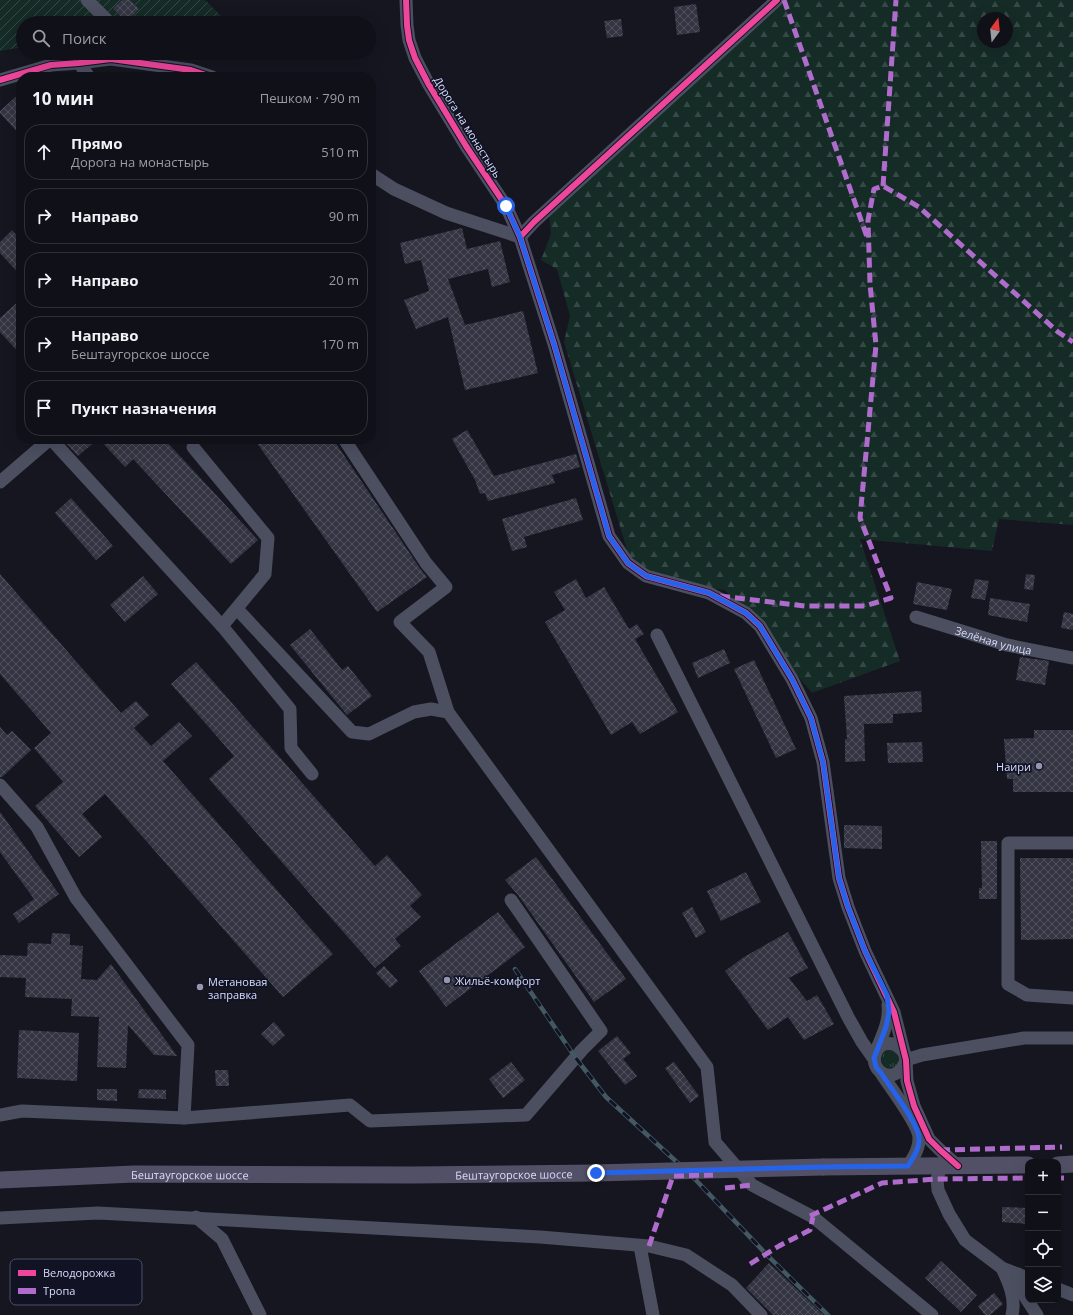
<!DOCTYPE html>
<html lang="ru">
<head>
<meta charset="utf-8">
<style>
	:root { --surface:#101018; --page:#1e1e25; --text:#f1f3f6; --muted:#9c9da2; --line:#303037 }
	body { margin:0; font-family:"Open Sans",sans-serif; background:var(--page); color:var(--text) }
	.controls { position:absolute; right:12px; bottom:12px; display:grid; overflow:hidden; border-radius:8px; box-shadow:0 4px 16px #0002 }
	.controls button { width:36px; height:36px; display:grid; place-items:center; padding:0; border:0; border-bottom:1px solid var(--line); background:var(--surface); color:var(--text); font:20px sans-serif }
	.compass { position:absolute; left:977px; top:12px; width:36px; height:36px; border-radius:50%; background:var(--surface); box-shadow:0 4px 16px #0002; rotate:15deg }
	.stop { position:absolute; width:12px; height:12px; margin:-9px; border:3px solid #2563eb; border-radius:50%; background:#fff }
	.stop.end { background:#2563eb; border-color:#fff; box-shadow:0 1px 4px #0008 }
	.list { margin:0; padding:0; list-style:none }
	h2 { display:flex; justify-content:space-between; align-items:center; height:52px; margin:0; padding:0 16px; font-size:17px }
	h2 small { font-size:13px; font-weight:400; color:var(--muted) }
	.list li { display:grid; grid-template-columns:26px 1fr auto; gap:12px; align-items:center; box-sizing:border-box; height:56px; margin:0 8px 8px; padding:0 8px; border:1px solid var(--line); border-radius:16px }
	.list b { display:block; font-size:15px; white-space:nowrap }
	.list p { margin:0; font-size:13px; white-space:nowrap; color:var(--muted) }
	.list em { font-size:13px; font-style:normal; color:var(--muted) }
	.icon { flex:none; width:22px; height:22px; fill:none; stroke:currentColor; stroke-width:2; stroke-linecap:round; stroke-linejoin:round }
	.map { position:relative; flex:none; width:1073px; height:1315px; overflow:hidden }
	.search { position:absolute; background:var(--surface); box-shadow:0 4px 16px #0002; left:16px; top:16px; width:360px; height:44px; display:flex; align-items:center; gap:10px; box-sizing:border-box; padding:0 14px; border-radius:22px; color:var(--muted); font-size:15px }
	.panel { position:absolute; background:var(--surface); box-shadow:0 4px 16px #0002; left:16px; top:72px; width:360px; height:372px; border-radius:16px }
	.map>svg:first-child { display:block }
</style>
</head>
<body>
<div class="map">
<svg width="1073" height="1315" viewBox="0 0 1073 1315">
	<defs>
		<pattern id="grass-tufts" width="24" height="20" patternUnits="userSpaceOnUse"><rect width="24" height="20" fill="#152b26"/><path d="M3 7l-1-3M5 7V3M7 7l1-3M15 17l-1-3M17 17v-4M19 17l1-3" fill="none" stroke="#364946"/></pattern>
		<pattern id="forest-firs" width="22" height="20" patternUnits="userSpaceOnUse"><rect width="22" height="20" fill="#152b26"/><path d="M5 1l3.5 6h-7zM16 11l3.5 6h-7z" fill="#364946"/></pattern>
		<pattern id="garden-furrows" width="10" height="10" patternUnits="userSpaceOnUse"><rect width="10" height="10" fill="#152b26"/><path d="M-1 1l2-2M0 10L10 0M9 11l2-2" fill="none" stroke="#364946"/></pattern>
		<pattern id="building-cross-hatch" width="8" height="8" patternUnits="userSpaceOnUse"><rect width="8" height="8" fill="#343542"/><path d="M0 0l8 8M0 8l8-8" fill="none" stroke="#51525e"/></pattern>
	</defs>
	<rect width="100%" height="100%" fill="#161620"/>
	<path fill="url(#grass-tufts)" d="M881 1059a9 9 0 1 1 18 0a9 9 0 1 1-18 0Z"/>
	<path fill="url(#forest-firs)" fill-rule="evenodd" d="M780,0H1073V525L999,519L992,551L860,539L900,661L812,693L725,590L635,576L564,342L570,316L557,269L541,260L551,234L549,214ZM983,18H1007V42H983Z"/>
	<path fill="url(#garden-furrows)" d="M0,0H205L222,17L183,23H23V47L0,51Z"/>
	<path fill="url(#building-cross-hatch)" d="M122,0H130L139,9L126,22L113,8Z
		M696,4L700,32L677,35L674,7Z
		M621,19L623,36L607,38L604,21Z
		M21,92V136L0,113V111Z
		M462,228L467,249L500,241L510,282L492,287L488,269L448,279L465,325L523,311L538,373L465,390L448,317L416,329L404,300L429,291L421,260L405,264L400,243Z
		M12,230L21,240V276L0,253V242Z
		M21,299V355L0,332V318Z
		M467,430L494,476L576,454L580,467L552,475L555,483L488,501L485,493L480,494L475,480L452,439Z
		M62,439H98L78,456Z
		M99,439H164L258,540L231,564L133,459L125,467Z
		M254,439H333L419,567L427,577L377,612Z
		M71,498L113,546L96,560L55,513Z
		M576,498L583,520L524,537L527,547L512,551L502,519Z
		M0,574L121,713L136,701L149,715L134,728L151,746L179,722L192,736L163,761L333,954L283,997L105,794L82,814L102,837L79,857L35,806L63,782L34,748L51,733L0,674Z
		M1026,574L1035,575L1033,590L1024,589Z
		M143,576L158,594L125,622L110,605Z
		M576,579L586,598L604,587L629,629L637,624L644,634L635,639L678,712L640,734L632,722L611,735L545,622L565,610L554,592Z
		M975,579L989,581L985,600L971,598Z
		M917,582L952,589L947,610L913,604Z
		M990,598L1030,604L1027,622L988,615Z
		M1064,612L1073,614V630L1061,628Z
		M310,629L342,670L348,666L372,696L347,715L290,645Z
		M724,649L730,663L698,678L692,663Z
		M1020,657L1049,661L1045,685L1016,680Z
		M754,660L796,749L776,758L734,669Z
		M196,662L375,866L387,855L422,895L410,906L421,917L395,939L401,946L375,968L209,779L234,756L171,684Z
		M921,691L922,712L893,714V723L864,724L865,761L845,762V739H847L844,696Z
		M0,727L7,735L12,731L31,750L2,777H0Z
		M1034,730H1073V792H1013V779H1007L1004,739L1034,738Z
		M922,742L923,762L888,763L887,743Z
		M0,812L59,894L19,923L13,914L34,899L0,852Z
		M844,825L882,826V849L844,848Z
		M981,841H997V899H979V888H982Z
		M536,857L626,979L594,1002L518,895L505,880Z
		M1020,858H1073V939L1021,940Z
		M746,872L761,902L721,921L707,891Z
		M692,907L706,932L696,938L682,913Z
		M498,912L525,947L446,1007L419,971Z
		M788,932L808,968L789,978L807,1001L817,995L834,1024L804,1040L788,1017L768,1030L725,971L744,957Z
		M52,933L70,934V945L83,946L81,979L97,980L111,964L177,1056L154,1055L128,1025L126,1068L97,1067L99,1017L71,1016L72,999L25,997L26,978L0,977V955L27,956L28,943L51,944Z
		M384,966L398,981L390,988L376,973Z
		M274,1022L285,1035L273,1046L261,1034Z
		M19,1030L79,1033L77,1081L17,1078Z
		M617,1036L631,1053L623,1059L637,1076L625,1085L598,1051Z
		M511,1062L525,1080L503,1098L489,1079Z
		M674,1062L699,1096L690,1103L665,1068Z
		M215,1070H228L229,1086H216Z
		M97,1089H117V1101L97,1100Z
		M139,1089L166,1090V1099L138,1098Z
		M1002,1207L1028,1208V1224L1002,1222Z
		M941,1261L977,1295L961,1312L925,1278Z
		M769,1263L824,1315H773L746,1288Z
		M994,1293L1003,1304L990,1315H985L978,1306Z"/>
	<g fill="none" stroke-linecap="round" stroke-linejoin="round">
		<g stroke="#4b4f60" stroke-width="13">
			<path d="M87,0L110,23"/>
			<path d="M406,0L407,25L409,40L415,58L429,85L466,146L506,206L520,237L554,344L609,536L628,563L646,576L709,593L746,613L760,626L792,679L811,718L823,762L839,878L848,907L865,951L894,1012L906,1060L907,1081L914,1106L929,1139L940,1150L958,1166"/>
			<path d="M79,63L89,77"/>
			<path d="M0,80L51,65L79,63L111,59L191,70L212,77"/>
			<path d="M371,174L394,189L446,213L520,237"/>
			<path d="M520,237L534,222L777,0"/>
			<path d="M51,439L222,626L290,709L291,748L312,774"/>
			<path d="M344,439L426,563L446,587L400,622L429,652L448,712L707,1067L715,1142L752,1185L813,1217L932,1315"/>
			<path d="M193,447L268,538L265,574L222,626"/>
			<path d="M0,482L50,439"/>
			<path d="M237,609L352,732L369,734L414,712L431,709L448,712"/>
			<path id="s1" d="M916,617L1007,645L1073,658"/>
			<path d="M657,635L848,1017L862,1042L874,1059"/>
			<path d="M0,785L37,827L76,898L188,1045L184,1118"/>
			<path d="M1073,843H1008V984L1027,995L1073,998"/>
			<path d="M876,1051C882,1036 890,1021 888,1005"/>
			<path d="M904,1052C898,1046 894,1042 885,1044C881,1045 878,1048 876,1052C867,1072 897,1088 906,1060"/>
			<path d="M906,1060L922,1055L1024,1038H1073"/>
			<path d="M881,1073C890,1087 918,1123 919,1137C920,1148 913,1158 908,1166"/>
			<path d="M0,1115L22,1111L184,1118L350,1105L370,1121L526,1115L582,1050L601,1031L511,900"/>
			<path d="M941,1166L937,1179L938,1190L949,1214L965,1240L1002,1268L1028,1278"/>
			<path d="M196,1217L222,1239L260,1315"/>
			<path d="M0,1218L98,1213L540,1237L649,1246L686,1255L732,1285L761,1315"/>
			<path d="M640,1246L653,1315"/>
			<path d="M1002,1268C1009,1283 1016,1298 1012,1315"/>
			<path d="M1018,1274L1024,1295L1037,1315"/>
			<path d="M1058,1289L1073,1295"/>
		</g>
		<g stroke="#525066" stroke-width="17">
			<path d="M1058,1165L1073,1164"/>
			<path d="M823,1167L1028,1165"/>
			<path id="s2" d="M0,1180L134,1174L413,1175L596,1173"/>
		</g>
		<defs>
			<path id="rail" d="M515,969L575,1057L606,1097L692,1176L766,1254L828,1315"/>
		</defs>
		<use href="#rail" stroke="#425961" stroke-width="4.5"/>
		<use href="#rail" stroke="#111325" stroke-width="3" stroke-dasharray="9" stroke-linecap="butt"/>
		<path stroke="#525066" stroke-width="17" d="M596,1173L823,1167"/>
		<path stroke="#b06ccc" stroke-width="5" stroke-dasharray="10 5" stroke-linecap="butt" d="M784,0L867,237
			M883,186L896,0
			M720,596L805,606H865L891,598L860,518L876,345L870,284L868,220L874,189L883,186L919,207L1058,332L1073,342
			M940,1150L1062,1147
			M1058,1178H1064
			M725,1188L752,1185
			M810,1216L882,1183L937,1179L1028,1178
			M649,1246L673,1176L713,1175
			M750,1264L779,1246L810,1230L813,1217"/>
		<defs>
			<path id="cycleway" d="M406,0L407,25L409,40L415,58L429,85L466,146L506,206L520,237L554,344L609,536L628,563L646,576L709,593L746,613L760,626L792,679L811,718L823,762L839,878L848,907L865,951L894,1012L906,1060L907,1081L914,1106L929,1139L940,1150L958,1166
				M0,80L51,65L79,63L111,59L191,70L212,77
				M520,237L534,222L777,0"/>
		</defs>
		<use href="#cycleway" stroke="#111325" stroke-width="8"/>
		<use href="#cycleway" stroke="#ed469a" stroke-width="6"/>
	</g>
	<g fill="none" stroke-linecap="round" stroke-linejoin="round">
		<path stroke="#2563eb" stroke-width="5" d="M506,206L520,237L554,344L609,536L628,563L646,576L709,593L746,613L760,626L792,679L811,718L823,762L839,878L848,907L865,951L887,995L889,1012L886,1027L874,1058L876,1067L881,1073C890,1087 918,1123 919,1138C920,1148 913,1158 908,1166L823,1167L596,1173"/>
	</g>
	<g fill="#9497af" stroke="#111325" stroke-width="1.5">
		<circle cx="1039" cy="766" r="4"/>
		<circle cx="447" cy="980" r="4"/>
		<circle cx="200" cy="987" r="4"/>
	</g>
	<g text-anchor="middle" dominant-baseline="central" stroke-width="3.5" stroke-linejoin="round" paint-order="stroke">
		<g font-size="11" fill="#d8ddfc" stroke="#111325">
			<text transform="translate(468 127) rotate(58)">Дорога на монастырь</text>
			<text stroke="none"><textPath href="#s1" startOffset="81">Зелёная улица</textPath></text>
			<text stroke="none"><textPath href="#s2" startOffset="190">Бештаугорское шоссе</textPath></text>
			<text stroke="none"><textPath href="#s2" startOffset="514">Бештаугорское шоссе</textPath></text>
		</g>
		<g font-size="11" fill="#d8ddfc" stroke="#111325" text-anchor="start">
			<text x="1031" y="766" text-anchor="end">Наири</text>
			<text x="455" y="980">Жильё-комфорт</text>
			<text x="208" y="981">Метановая<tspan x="208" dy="13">заправка</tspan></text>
		</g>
	</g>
	<rect x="10" y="1259" width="132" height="46" rx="6" fill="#111325" stroke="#4d5066" stroke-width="1"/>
	<rect x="18" y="1270" width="18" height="6" fill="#ed469a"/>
	<rect x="18" y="1288" width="18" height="6" fill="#b06ccc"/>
	<g font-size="11" fill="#d8ddfc">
		<text x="43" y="1277">Велодорожка</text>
		<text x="43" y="1295">Тропа</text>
	</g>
</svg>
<div class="controls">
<button>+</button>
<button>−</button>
<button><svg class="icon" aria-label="locate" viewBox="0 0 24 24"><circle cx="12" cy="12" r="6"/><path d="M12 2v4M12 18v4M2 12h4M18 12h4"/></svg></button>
<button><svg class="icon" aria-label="layers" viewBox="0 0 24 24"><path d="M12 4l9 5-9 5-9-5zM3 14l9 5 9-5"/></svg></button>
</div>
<svg class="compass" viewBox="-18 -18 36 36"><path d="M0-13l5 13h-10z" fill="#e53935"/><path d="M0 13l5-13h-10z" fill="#9c9da2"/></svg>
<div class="stop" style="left:506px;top:206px"></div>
<div class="stop end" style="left:596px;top:1173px"></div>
<div class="search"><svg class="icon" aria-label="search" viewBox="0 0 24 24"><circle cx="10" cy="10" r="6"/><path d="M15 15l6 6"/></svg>Поиск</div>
<section class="panel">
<h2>10 мин<small>Пешком · 790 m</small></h2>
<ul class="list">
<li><svg class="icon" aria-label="ahead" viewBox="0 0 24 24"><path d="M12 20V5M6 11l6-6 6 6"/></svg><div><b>Прямо</b><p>Дорога на монастырь</p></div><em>510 m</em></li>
<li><svg class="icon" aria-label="right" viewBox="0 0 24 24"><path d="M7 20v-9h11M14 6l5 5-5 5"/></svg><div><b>Направо</b></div><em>90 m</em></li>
<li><svg class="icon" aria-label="right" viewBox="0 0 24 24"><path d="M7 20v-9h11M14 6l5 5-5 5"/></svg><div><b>Направо</b></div><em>20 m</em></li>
<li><svg class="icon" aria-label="right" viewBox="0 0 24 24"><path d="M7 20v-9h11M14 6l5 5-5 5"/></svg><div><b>Направо</b><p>Бештаугорское шоссе</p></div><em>170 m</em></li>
<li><svg class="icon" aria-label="arrive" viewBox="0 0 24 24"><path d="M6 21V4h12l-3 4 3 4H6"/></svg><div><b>Пункт назначения</b></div></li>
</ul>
</section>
</div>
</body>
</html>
